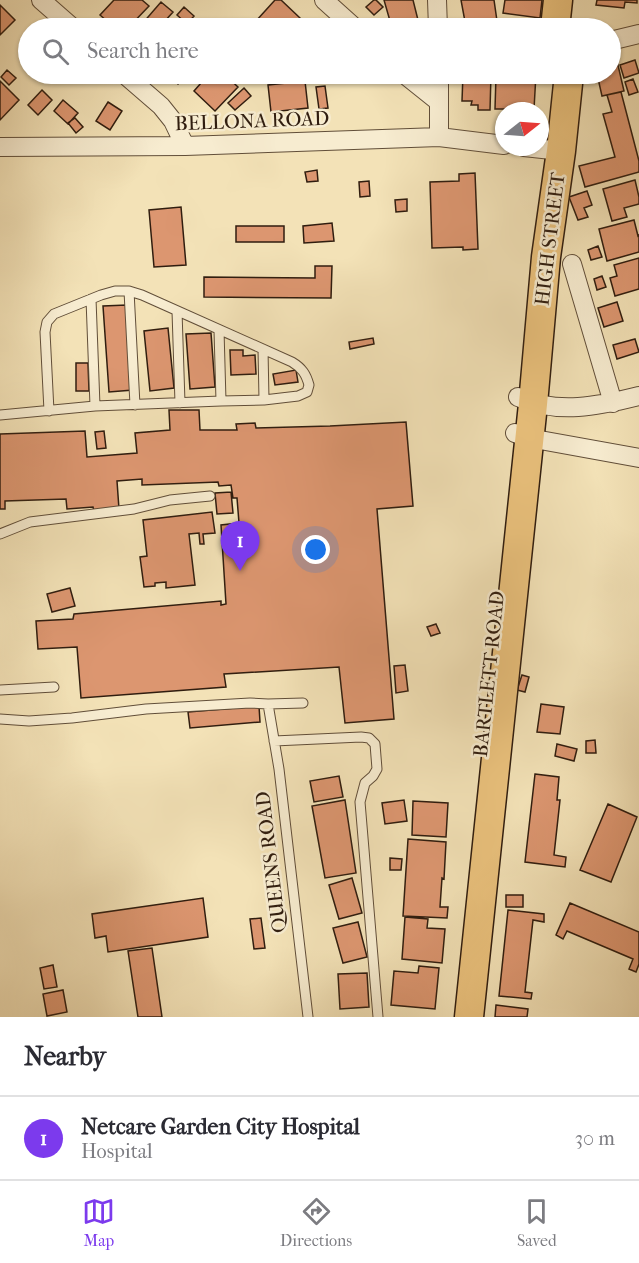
<!DOCTYPE html>
<html lang="en">
<head>
<meta charset="utf-8">
<style>
	:root { --surface:#fff; --page:#f7f7f7; --text:#2b2b33; --muted:#7c7c81; --line:#e1e1e2; --accent:#7c3aed }
	body { margin:0; font-family:"IM FELL French Canon",serif; background:var(--page); color:var(--text) }
	.compass { position:absolute; left:495px; top:102px; width:54px; height:54px; border-radius:50%; background:var(--surface); box-shadow:0 2px 4px #0004; rotate:73deg }
	.you { position:absolute; left:316px; top:550px; width:21px; height:21px; margin:-15px; border:4px solid #fff; border-radius:50%; background:#1a73e8; box-shadow:0 0 0 9px #1a73e833 }
	.badge { display:grid; place-items:center; width:39px; height:39px; border-radius:50%; background:var(--accent); color:#fff; font-size:20px; font-weight:700 }
	.pin { position:absolute; translate:-50% -50px; filter:drop-shadow(0 2px 3px #0008) }
	.pin::after { content:''; position:absolute; top:32px; width:21px; height:18px; background:inherit; clip-path:polygon(0 0,100% 0,50% 100%) }
	.list { margin:0; padding:0; list-style:none }
	h2 { display:flex; justify-content:space-between; align-items:center; height:78px; margin:0; padding:0 24px; font-size:26px }
	h2 small { font-size:20px; font-weight:400; color:var(--muted) }
	.list li { display:grid; grid-template-columns:39px 1fr auto; gap:18px; align-items:center; box-sizing:border-box; height:84px; padding:0 24px; border-top:2px solid var(--line) }
	.list b { display:block; font-size:22px; white-space:nowrap }
	.list p { margin:0; font-size:20px; white-space:nowrap; color:var(--muted) }
	.list em { font-size:20px; font-style:normal; color:var(--muted) }
	.icon { flex:none; width:33px; height:33px; fill:none; stroke:currentColor; stroke-width:2; stroke-linecap:round; stroke-linejoin:round }
	.map { position:relative; flex:none; width:639px; height:1017px; overflow:hidden }
	.search { position:absolute; background:var(--surface); box-shadow:0 2px 4px #0004; left:18px; right:18px; top:18px; height:66px; display:flex; align-items:center; gap:15px; box-sizing:border-box; padding:0 21px; border-radius:33px; color:var(--muted); font-size:22px }
	.sheet { height:162px; background:var(--surface) }
	nav { display:flex; justify-content:space-around; align-items:center; box-sizing:border-box; height:84px; border-top:2px solid var(--line); background:var(--surface); font-size:16px; color:var(--muted) }
	nav a { display:grid; justify-items:center; gap:3px }
	nav .on { color:var(--accent) }
	.map>svg:first-child { display:block }
</style>
</head>
<body>
<div class="map">
<svg width="639" height="1017" viewBox="0 0 639 1017">
	<rect width="100%" height="100%" fill="#f3e2b7"/>
	<filter id="stains"><feTurbulence type="fractalNoise" baseFrequency=".00333" numOctaves="4"/><feColorMatrix values="0 0 0 0 .2 0 0 0 0 .09 0 0 0 0 .02 0 0 0 .5 -.17"/></filter>
	<radialGradient id="worn" r=".72"><stop offset=".6" stop-color="#630" stop-opacity="0"/><stop offset="1" stop-color="#630" stop-opacity=".3"/></radialGradient>
	<path fill="#dc9670" stroke="#301d0f" stroke-width="1.5" d="M114,0H142L149,6L128,28H115L100,15Z
		M275,0H281L300,18L291,28H258L261,26L256,21Z
		M374,0H376L383,7L374,15L366,7Z
		M384,0H413L419,24L402,28H392Z
		M461,0H494L497,21L466,27Z
		M505,0H542L540,18L503,13Z
		M597,0H637V3L625,2L624,8L596,5Z
		M161,2L173,12L165,21L174,28H146L142,24Z
		M0,5L15,20L0,35Z
		M184,7L194,16L187,24L177,15Z
		M635,60L639,73L624,78L620,65Z
		M617,61L624,91L602,96L597,74H610V62Z
		M7,70L16,78L9,85L1,77Z
		M169,74H191L178,84Z
		M209,74H224L238,87L215,111L194,91Z
		M463,74H491L490,110H478V105H471L472,101H462Z
		M502,74H536L534,109H495L496,76L502,77Z
		M633,79L638,92L629,95L625,82Z
		M0,81L19,100L0,120Z
		M305,81L308,108L271,112L268,85Z
		M325,86L328,108L319,109L316,87Z
		M244,88L251,96L235,110L228,103Z
		M42,90L52,100L38,115L28,105Z
		M621,92L639,161V172L585,187L579,166L615,157L603,114L612,112L607,95Z
		M63,100L78,113L68,124L54,111Z
		M108,102L122,111L110,130L96,121Z
		M75,118L83,127L76,133L68,123Z
		M317,170L318,181L307,182L305,172Z
		M475,173L478,249L463,250V247L432,248L430,182L459,181V174Z
		M635,180L639,197V204L624,208L627,217L612,221L603,189Z
		M369,181L370,196L360,197L359,182Z
		M587,191L592,205L584,208L588,217L578,220L569,197Z
		M407,199V211L396,212L395,200Z
		M181,207L186,265L154,267L149,210Z
		M634,220L638,236L639,235V252L607,261L599,229Z
		M332,223L334,241L304,243L303,226Z
		M236,226H284V242H236Z
		M598,246L602,257L591,260L588,250Z
		M639,258V289L615,296L610,278L617,276L614,265Z
		M315,266H332L331,298L204,297V277L315,278Z
		M602,276L606,287L597,290L594,279Z
		M617,302L623,321L604,327L598,308Z
		M127,305L133,390L109,392L103,306Z
		M168,328L174,388L150,391L144,331Z
		M211,333L215,387L190,389L186,334Z
		M373,338L374,344L350,349L349,342Z
		M635,339L639,352L617,359L613,345Z
		M230,350H243V356L255,355L256,374L231,375Z
		M76,363H88L89,391H76Z
		M296,370L298,382L275,385L273,374Z
		M169,410H199L200,430H237L236,424L255,423L256,428L330,426L406,422L413,506L377,509L394,719L345,723L339,667L224,674L226,687L81,698L77,647L38,649L36,621L73,619L74,614L221,601V605L226,604L221,525L239,523L237,498H233L231,485L219,486L218,482L142,485V479L117,481L119,509L94,511L93,507L67,509L66,499L5,501V509H0V434L85,431L87,457L137,453L135,433L170,430Z
		M104,431L106,448L97,449L95,432Z
		M231,492L233,513L217,514L215,493Z
		M212,512L215,533L203,534L204,544H200L199,533L189,534L195,585L166,588V582L155,583V586L144,587L140,557L147,556L143,520Z
		M70,588L75,606L52,612L47,594Z
		M436,624L440,633L431,636L427,627Z
		M405,665L408,691L396,693L394,666Z
		M522,675L529,677L525,692L517,690Z
		M541,704L564,707L560,734L537,732Z
		M259,706L260,722L190,728L188,712Z
		M595,740L596,753H586V741Z
		M557,744L577,749L574,761L555,756Z
		M535,774L559,777L557,800H560L554,855L566,857L565,867L525,862Z
		M339,776L343,797L314,802L310,781Z
		M345,800L356,873L325,878L312,806Z
		M404,800L407,821L385,824L382,803Z
		M413,801L448,803L446,837L412,835Z
		M608,804L637,817L611,882L580,870Z
		M408,839L446,842L444,879L442,878L440,907H448L447,918L403,916Z
		M390,858L402,859L401,870H390Z
		M352,878L362,913L339,919L329,885Z
		M506,895H523V907H506Z
		M203,898L208,937L108,952L106,936L95,938L92,914Z
		M570,903L639,932V964L636,972L629,969L633,959L567,931L563,939L556,935Z
		M508,910L544,914V922L533,920L525,992L532,993L531,999L499,996Z
		M405,917L428,919L427,928L445,929L442,963L402,959Z
		M261,918L265,948L254,949L250,919Z
		M358,922L367,957L343,963L333,928Z
		M152,948L162,1017H138L128,951Z
		M53,965L57,987L44,989L40,968Z
		M419,966L439,968L435,1009L391,1005L394,971L418,973Z
		M367,973L369,1007L340,1009L338,974Z
		M63,990L67,1012L47,1016L43,994Z
		M496,1005L528,1009L527,1017H495Z"/>
	<g fill="none" stroke-linecap="round" stroke-linejoin="round">
		<defs>
			<path id="service" d="M129,291L135,405
				M91,299L95,406
				M177,311L180,403
				M219,330L221,401
				M263,349L264,400
				M0,415L95,406L221,401L264,400L298,396L307,392L309,385C306,374 302,368 292,362L142,295L129,291H115L101,295L54,314L47,322L45,332L49,411
				M0,534L30,522L134,509L170,500L210,496
				M0,690L54,687
				M268,704L279,769L308,1017
				M0,719L29,721L72,718L146,709L250,703L268,704L303,703
				M274,741L361,737L369,738L375,744L377,769L373,776L365,783L360,802L378,1017"/>
			<path id="minor" d="M41,0L73,28
				M324,0L355,28
				M437,0L438,28
				M610,41L639,34
				M124,74L161,106L173,121L185,146
				M404,74L439,102
				M439,74V137
				M0,147L185,146L439,137L504,145
				M524,147L561,151
				M572,264L613,403
				M518,397C557,415 599,406 639,396
				M515,433L529,438L639,458"/>
			<path id="primary" d="M555,28L558,0
				M469,1017L533,404L546,257L561,151L569,74"/>
		</defs>
		<use href="#service" stroke="#614e39" stroke-width="11"/>
		<use href="#minor" stroke="#614e39" stroke-width="20"/>
		<use href="#primary" stroke="#301d0f" stroke-width="31"/>
		<use href="#service" stroke="#f7ecd0" stroke-width="9"/>
		<use href="#minor" stroke="#f7ecd0" stroke-width="18"/>
		<use href="#primary" stroke="#eac17c" stroke-width="28"/>
	</g>
	<g text-anchor="middle" dominant-baseline="central" stroke-width="5" stroke-linejoin="round" paint-order="stroke">
		<g font-size="20" fill="#301d0f" stroke="#f7ecd0">
			<text transform="translate(252 121) rotate(-2)">BELLONA ROAD</text>
			<text transform="translate(550 239) rotate(-83)">HIGH STREET</text>
			<text transform="translate(489 674) rotate(-84)">BARTLETT ROAD</text>
			<text transform="translate(271 862) rotate(-97)">QUEENS ROAD</text>
		</g>
	</g>
	<rect width="100%" height="100%" filter="url(#stains)"/>
	<rect width="100%" height="100%" fill="url(#worn)"/>
</svg>
<svg class="compass" viewBox="-18 -18 36 36"><path d="M0-13l5 13h-10z" fill="#e53935"/><path d="M0 13l5-13h-10z" fill="#7c7c81"/></svg>
<div class="you"></div>
<div class="pin badge" style="left:240px;top:571px">1</div>
<div class="search"><svg class="icon" aria-label="search" viewBox="0 0 24 24"><circle cx="10" cy="10" r="6"/><path d="M15 15l6 6"/></svg>Search here</div>
</div>
<section class="sheet">
<h2>Nearby<small></small></h2>
<ul class="list">
<li><span class="badge">1</span><div><b>Netcare Garden City Hospital</b><p>Hospital</p></div><em>30 m</em></li>
</ul>
</section>
<nav>
<a class="on"><svg class="icon" aria-label="map" viewBox="0 0 24 24"><path d="M3 6l6-2 6 2 6-2v14l-6 2-6-2-6 2zM9 4v14M15 6v14"/></svg>Map</a>
<a><svg class="icon" aria-label="directions" viewBox="0 0 24 24"><path d="M12 3l9 9-9 9-9-9zM9 14v-3h6M13 9l2 2-2 2"/></svg>Directions</a>
<a><svg class="icon" aria-label="saved" viewBox="0 0 24 24"><path d="M7 4h10v16l-5-4-5 4z"/></svg>Saved</a>
</nav>
</body>
</html>
